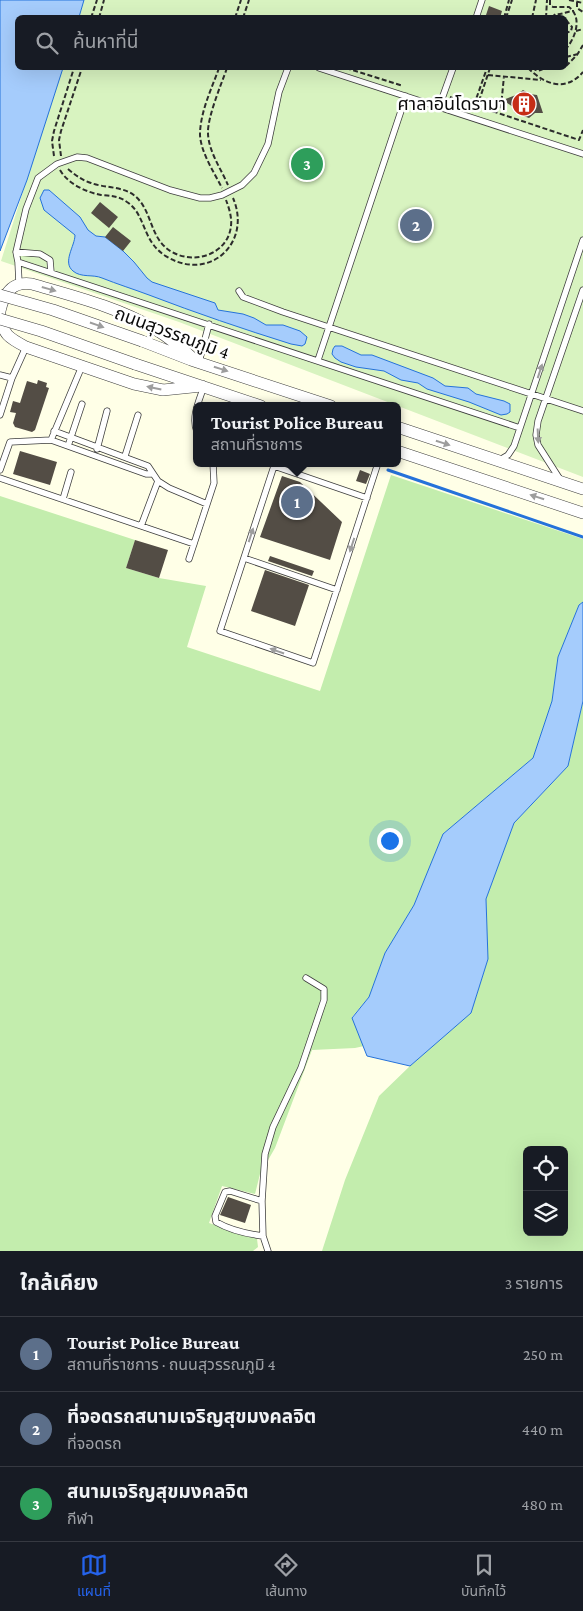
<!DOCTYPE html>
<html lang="th">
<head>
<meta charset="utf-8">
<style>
	:root { --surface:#171b24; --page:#20242c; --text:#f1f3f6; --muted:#9ea1a6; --line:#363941; --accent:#2563eb }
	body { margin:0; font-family:"Crimson Pro","Noto Sans Thai",serif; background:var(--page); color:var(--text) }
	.controls { position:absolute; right:15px; bottom:15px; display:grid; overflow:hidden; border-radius:8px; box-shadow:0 5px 20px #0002 }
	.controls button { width:45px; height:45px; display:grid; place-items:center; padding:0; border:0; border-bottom:1px solid var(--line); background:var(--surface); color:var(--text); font:25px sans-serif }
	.you { position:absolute; left:389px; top:840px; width:18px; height:18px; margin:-12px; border:4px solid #fff; border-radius:50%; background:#1a73e8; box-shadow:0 0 0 8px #1a73e833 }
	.badge { display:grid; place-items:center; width:32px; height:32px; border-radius:50%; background:var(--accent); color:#fff; font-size:16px; font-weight:700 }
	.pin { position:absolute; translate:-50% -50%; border:2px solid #fff; box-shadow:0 1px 5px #0006 }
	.popup { position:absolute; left:193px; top:402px; width:208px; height:65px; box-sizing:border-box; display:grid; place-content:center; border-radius:8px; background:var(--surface); filter:drop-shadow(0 1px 4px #0005); font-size:16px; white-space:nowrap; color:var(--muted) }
	.popup b { font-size:19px; color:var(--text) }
	.popup::after { content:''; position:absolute; left:50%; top:100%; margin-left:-10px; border:10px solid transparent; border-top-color:var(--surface) }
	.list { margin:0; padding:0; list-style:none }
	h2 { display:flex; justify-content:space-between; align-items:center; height:65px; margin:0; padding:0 20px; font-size:21px }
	h2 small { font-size:16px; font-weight:400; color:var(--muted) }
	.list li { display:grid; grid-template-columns:32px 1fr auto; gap:15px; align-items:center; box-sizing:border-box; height:75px; padding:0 20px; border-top:1px solid var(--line) }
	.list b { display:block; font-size:19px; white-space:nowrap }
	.list p { margin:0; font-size:16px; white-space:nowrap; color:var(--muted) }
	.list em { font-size:16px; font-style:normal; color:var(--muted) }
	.icon { flex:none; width:28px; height:28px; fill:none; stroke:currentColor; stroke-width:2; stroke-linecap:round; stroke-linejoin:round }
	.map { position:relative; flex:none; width:583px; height:1251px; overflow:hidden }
	.search { position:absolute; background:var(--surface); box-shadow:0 5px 20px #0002; left:15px; right:15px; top:15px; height:55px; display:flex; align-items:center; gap:12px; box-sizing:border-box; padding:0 18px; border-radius:8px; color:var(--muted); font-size:19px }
	.sheet { height:290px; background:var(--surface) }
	nav { display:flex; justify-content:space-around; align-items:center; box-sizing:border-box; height:70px; border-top:1px solid var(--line); background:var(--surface); font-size:14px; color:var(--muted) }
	nav a { display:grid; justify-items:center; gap:2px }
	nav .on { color:var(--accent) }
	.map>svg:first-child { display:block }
</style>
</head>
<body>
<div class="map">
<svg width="583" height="1251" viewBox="0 0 583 1251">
	<rect width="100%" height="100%" fill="#ffffe7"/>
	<path fill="#c3edad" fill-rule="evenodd" d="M391,475L583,539V602L579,605L558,657L552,701L533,758L443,834L414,905L385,953L369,997L352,1017L364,1046L355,1048L312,1050L275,1148L260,1174L255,1194L222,1186L209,1223L257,1239L258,1247L253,1251H0V496L135,540L126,568L159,578L206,586L187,647L320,691Z
		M583,701V1251H322L345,1180L379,1096L410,1066L471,1013L488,959L486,899L514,823L568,766ZM527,1150H564V1232H527Z"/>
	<path fill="#d8f3c0" d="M84,0H583V477L179,322L1,261L62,68H566V18L78,17Z"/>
	<path fill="#a5ccfc" stroke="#2572da" d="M0,0H84L79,17L18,18V68H63L27,180L0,251Z
		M44,190H49L80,217L88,230L96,236L105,237L123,251L134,262L147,278L152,282L215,303L218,310L243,314L254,318L266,325H283L300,331L307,337L305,344L302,346L291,344C243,329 196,313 149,295C133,289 117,284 102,278C93,274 81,278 73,271C62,262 75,246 75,235L44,210L40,198Z
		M335,346H342L361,355H372L433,378L445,386L468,388L476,394L504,401L510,404V412L507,414L501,415L469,402L427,389L418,383L401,380L384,371L356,367L341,362L335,358L332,354L333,349Z
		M583,602V701L568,766L514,823L486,899L488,959L471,1013L410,1066L367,1056L352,1018L369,997L385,953L414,905L443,834L533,758L552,701L558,657L579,605Z"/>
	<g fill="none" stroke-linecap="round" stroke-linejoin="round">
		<path stroke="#2572da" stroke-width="3" d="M388,470L583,537"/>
	</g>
	<path fill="#534d45" d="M489,6L502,11L500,18H485Z
		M523,90L530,94L537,95L543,113H535L529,118L515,113L513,107L503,100L516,95Z
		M100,202L118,217L109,228L91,213Z
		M113,227L131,241L123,251L105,237Z
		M38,380L47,383L46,387L49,388L35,430L32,432L15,427L13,423L16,413L10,412L13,401L20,403L27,381L37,384Z
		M20,451L57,462L50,485L13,474Z
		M360,470L370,474L366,484L356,481Z
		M282,476L300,482L342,522L330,560L260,537Z
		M135,540L168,550L159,578L126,568Z
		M270,556L314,571L312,576L268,561Z
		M265,570L309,585L295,626L251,611Z
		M228,1197L251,1205L245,1223L220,1215Z"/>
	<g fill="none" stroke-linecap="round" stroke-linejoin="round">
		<defs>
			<path id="service" d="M476,18L482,0
				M319,68L583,154
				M439,107L453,68
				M16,252L26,209L38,178L57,164L77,157L87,158L170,190L200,198H210L222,195L242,185L254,173L268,144L279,92L288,68
				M18,262L16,252L40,254L50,260L51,272
				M19,283L18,262L520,428
				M239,291L243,297L283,312L583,411
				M318,360L406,96
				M199,362L209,324
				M82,366L51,440L146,474H152
				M0,375L12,378L0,415
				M12,378L26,347
				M54,431L148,466L158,481L169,488L207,504
				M197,432C191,417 199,401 204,386
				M68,446L82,404
				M97,449L107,411
				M125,456L138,415
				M498,461L508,455L514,446L583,240
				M0,470L10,442L51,440
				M0,478L194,544
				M561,481L538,445L536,435L538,421L583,290
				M367,498L274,466L220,631L313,663L378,463
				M63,499L71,472
				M141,526L158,481
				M244,558L337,590
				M189,559L214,483L213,463
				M262,1201L230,1191L225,1192L215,1216L216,1222C230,1230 247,1234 263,1236
				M268,1251L263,1236L262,1201L265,1154L273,1127L301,1068L324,1000V989L306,978"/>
			<path id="minor" d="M0,311C4,293 12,281 32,284C73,296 118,307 155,329C170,338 184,350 197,362
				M0,315C3,335 9,338 26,347L134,384L163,390L202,386
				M142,341L191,360L331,406
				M135,364L261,406
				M397,427L583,489
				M397,451L583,513"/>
		</defs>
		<use href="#service" stroke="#3d3d3d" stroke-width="7"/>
		<use href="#minor" stroke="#3d3d3d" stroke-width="12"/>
		<path stroke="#2c2c2c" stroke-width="2" stroke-dasharray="5 2.5" stroke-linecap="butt" d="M550,0V5L553,7H569C583,18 575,38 566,49
			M569,0L583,3
			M577,2V8L583,12
			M91,18L97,0
			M99,18L104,0
			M235,18L241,0
			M243,18L249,0
			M504,18L509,0
			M506,18L512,0
			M532,18L536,0
			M546,18L547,0
			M552,18L555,14C563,15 567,11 574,11
			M566,20L572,27L571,31L566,33
			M576,31L583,29
			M566,57L578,54
			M566,66L577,55L583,45
			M219,68C212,88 200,112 200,135C201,153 214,172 222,188
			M227,68C221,85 207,118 208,134C209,152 221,169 228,185
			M346,68L403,86
			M528,68C545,85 566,92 583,72
			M532,68C538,72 539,71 545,68
			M553,68L558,69L562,68
			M488,75L541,80
			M450,97L579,140L583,130
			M479,101L490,68
			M479,102L498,109L501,107L504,76
			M474,105L487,68
			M54,156L52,141L54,131L74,68
			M61,156L59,140L61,131L82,68
			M68,169C75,175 82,180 91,183C104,188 123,186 135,196C153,211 149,239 172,252C195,265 228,254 231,226C232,217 229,208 226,200
			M60,170C68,184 86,192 101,195C111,196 119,196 127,202C147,215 141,243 169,258C211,281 252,242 233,198"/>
		<use href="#service" stroke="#fff" stroke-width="5.5"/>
		<use href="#minor" stroke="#fff" stroke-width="11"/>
		<defs>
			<path id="minor-bridge" d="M0,295L53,310L142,341
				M0,319L41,331L135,364"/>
		</defs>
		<use href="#minor-bridge" stroke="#3d3d3d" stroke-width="12" stroke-linecap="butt"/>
		<use href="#minor-bridge" stroke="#fff" stroke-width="11"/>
	</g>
	<defs><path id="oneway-solid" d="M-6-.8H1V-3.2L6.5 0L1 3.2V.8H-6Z" transform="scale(1.25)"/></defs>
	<g fill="#9d9d9d">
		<use href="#oneway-solid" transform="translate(49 289) rotate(16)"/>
		<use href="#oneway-solid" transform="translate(97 325) rotate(19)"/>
		<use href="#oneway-solid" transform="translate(221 369) rotate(18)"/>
		<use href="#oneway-solid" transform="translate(540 371) rotate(-72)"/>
		<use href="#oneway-solid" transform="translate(154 388) rotate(-168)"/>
		<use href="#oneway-solid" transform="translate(538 436) rotate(87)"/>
		<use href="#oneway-solid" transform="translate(443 443) rotate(18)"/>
		<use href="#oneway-solid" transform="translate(537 497) rotate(-162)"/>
		<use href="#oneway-solid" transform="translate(251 535) rotate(-72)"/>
		<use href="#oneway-solid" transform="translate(352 545) rotate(108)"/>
		<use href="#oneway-solid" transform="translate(277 651) rotate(-161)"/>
	</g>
	<defs>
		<symbol id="building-disc" viewBox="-11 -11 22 22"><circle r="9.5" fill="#c62d16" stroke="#fff"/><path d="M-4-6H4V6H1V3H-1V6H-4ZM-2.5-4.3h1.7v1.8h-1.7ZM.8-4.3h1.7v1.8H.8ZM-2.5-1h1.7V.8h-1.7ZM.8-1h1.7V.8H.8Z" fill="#fff"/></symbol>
	</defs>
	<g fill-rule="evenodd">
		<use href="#building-disc" x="510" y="90" width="28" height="28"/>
	</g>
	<g text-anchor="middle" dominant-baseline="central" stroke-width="5" stroke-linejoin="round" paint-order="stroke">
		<g font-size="18" fill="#0a0a0a" stroke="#fff" text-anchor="end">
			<text x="506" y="104">ศาลาอินโดรามา</text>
		</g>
		<g font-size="18" fill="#0a0a0a" stroke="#fff">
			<text transform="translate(172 333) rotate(20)">ถนนสุวรรณภูมิ 4</text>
		</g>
	</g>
</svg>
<div class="controls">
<button><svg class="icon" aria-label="locate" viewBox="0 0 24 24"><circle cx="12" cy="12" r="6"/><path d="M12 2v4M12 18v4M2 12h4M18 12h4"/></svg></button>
<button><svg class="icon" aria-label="layers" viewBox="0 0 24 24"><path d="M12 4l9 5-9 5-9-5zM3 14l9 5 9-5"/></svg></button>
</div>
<div class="you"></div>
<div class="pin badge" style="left:297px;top:502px;background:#5c6f8a">1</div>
<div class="popup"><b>Tourist Police Bureau</b>สถานที่ราชการ</div>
<div class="pin badge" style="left:416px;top:225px;background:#5c6f8a">2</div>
<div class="pin badge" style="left:307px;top:164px;background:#2e9e5b">3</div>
<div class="search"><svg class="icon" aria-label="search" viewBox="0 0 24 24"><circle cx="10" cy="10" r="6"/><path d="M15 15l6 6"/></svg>ค้นหาที่นี่</div>
</div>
<section class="sheet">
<h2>ใกล้เคียง<small>3 รายการ</small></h2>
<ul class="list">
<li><span class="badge" style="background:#5c6f8a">1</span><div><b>Tourist Police Bureau</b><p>สถานที่ราชการ · ถนนสุวรรณภูมิ 4</p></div><em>250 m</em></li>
<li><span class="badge" style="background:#5c6f8a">2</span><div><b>ที่จอดรถสนามเจริญสุขมงคลจิต</b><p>ที่จอดรถ</p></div><em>440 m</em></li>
<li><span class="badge" style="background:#2e9e5b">3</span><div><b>สนามเจริญสุขมงคลจิต</b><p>กีฬา</p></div><em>480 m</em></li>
</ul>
</section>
<nav>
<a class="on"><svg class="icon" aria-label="map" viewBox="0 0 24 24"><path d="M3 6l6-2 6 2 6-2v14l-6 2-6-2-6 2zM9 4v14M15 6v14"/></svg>แผนที่</a>
<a><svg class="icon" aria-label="directions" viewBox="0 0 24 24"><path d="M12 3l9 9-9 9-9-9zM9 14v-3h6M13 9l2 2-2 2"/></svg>เส้นทาง</a>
<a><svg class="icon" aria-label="saved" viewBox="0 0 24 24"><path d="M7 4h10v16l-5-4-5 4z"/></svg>บันทึกไว้</a>
</nav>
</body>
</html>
